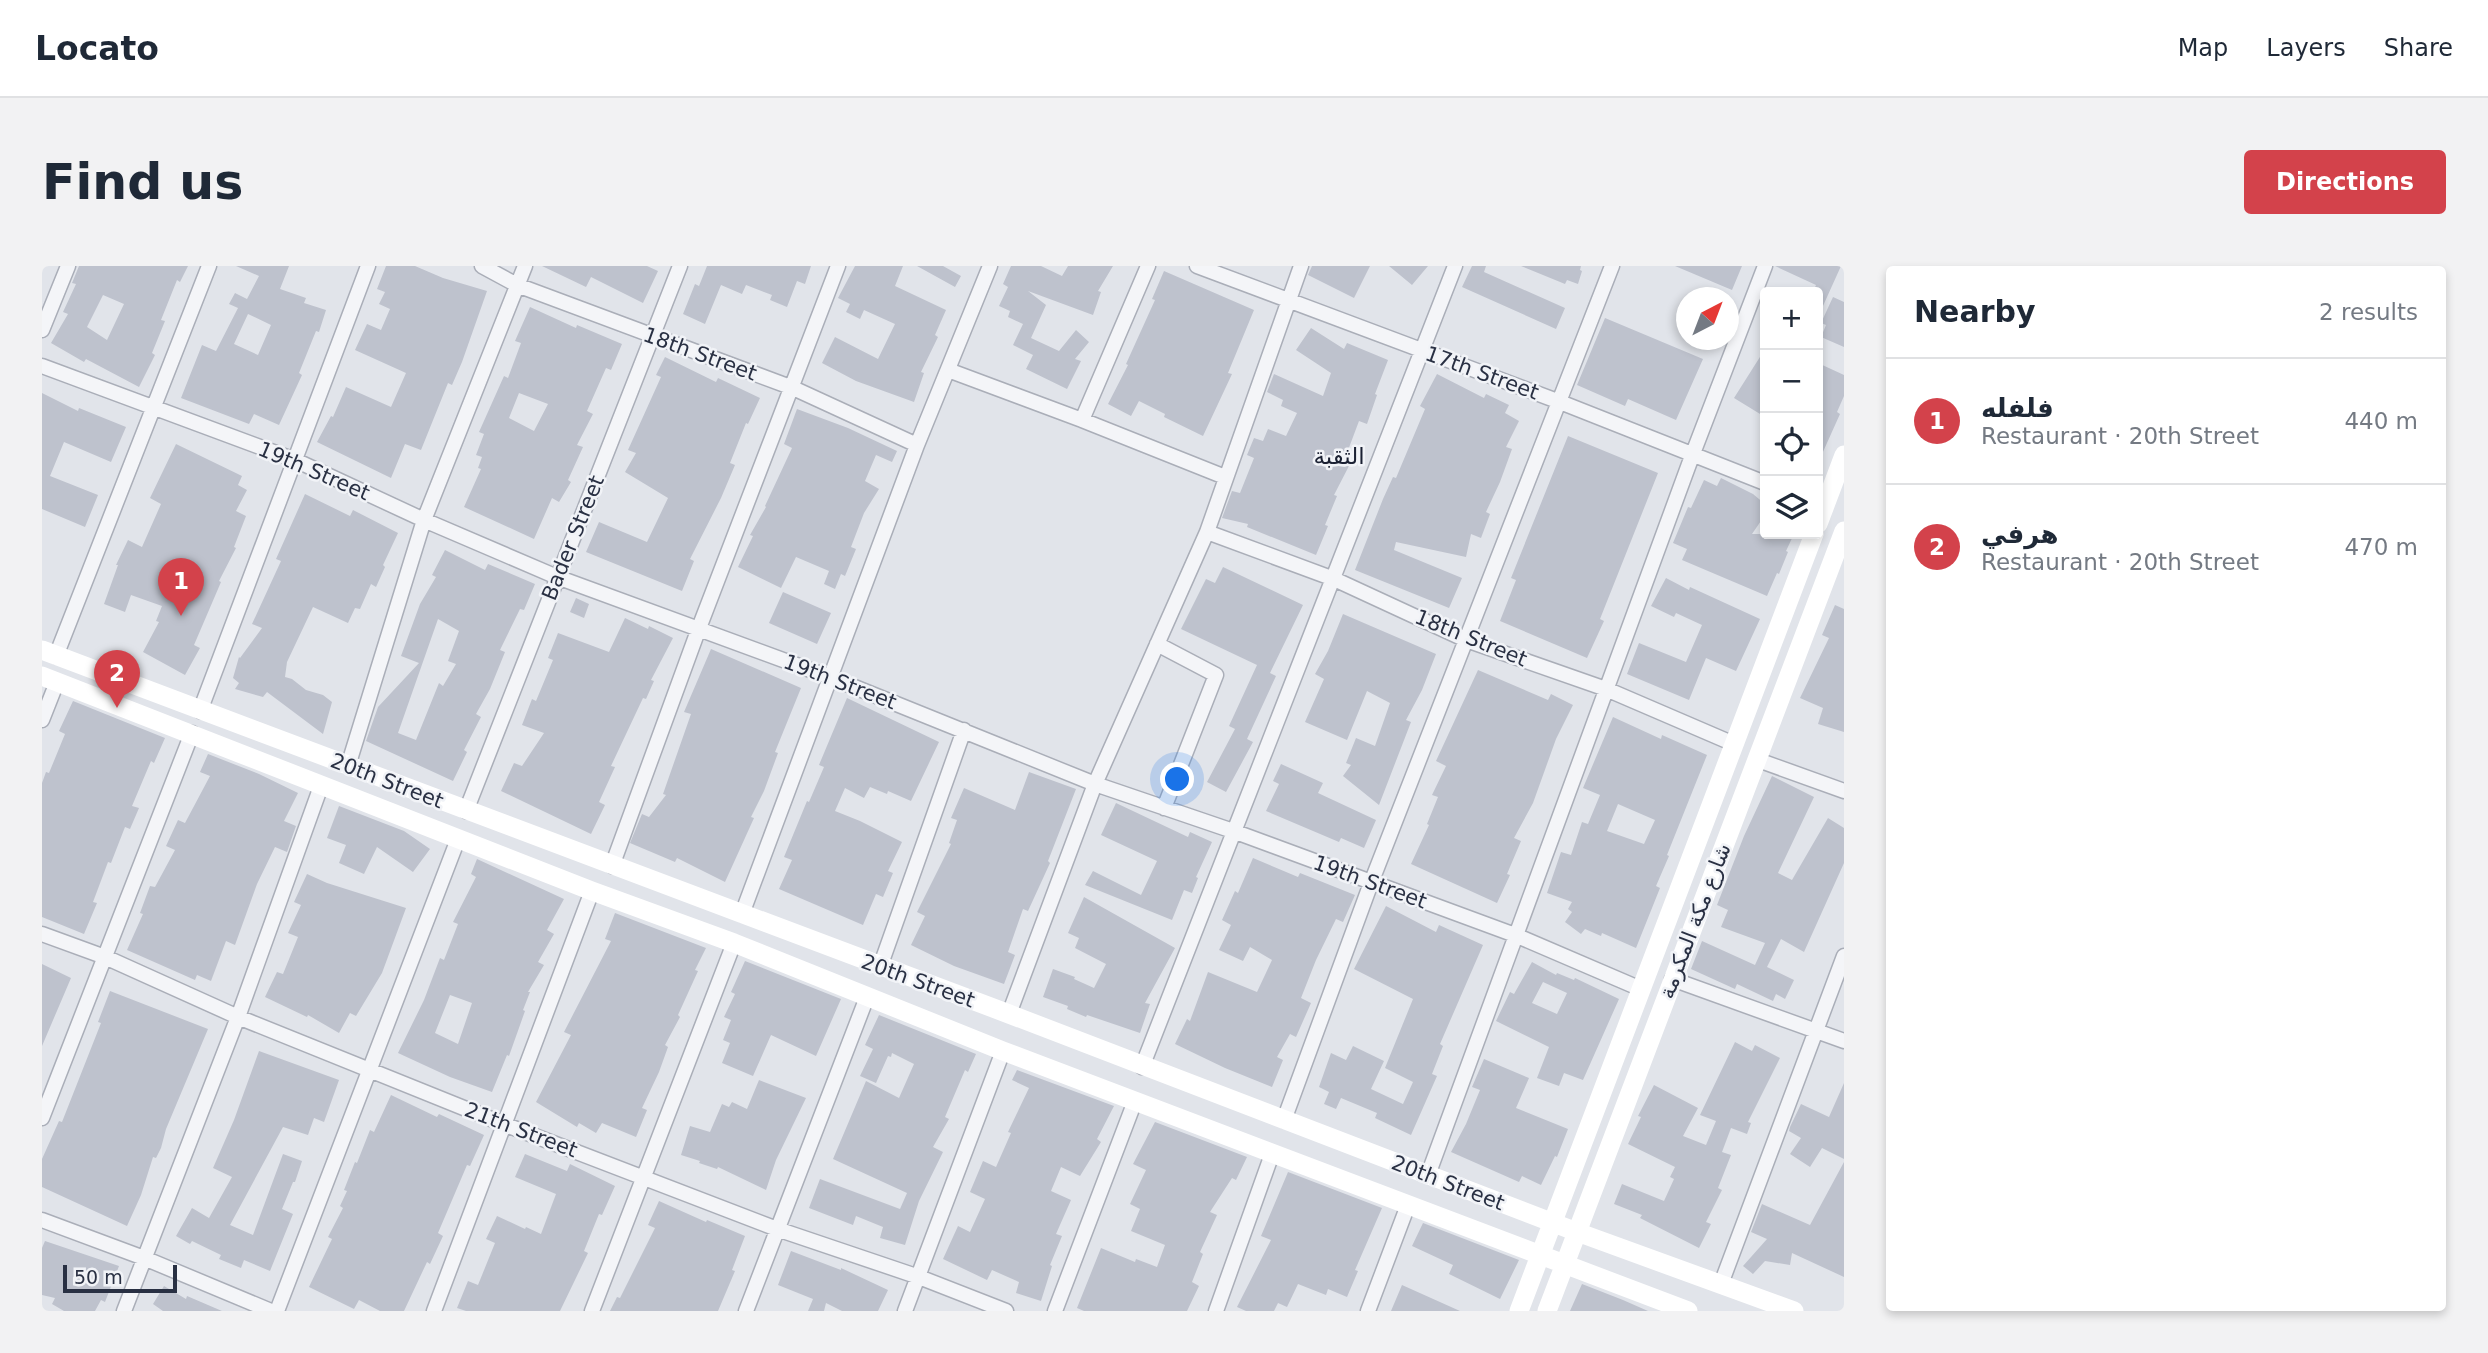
<!DOCTYPE html>
<html lang="en">
<head>
<meta charset="utf-8">
<style>
	:root { --surface:#fff; --page:#f2f2f3; --text:#1f2937; --muted:#747a83; --line:#e0e1e3; --accent:#d3424b }
	body { margin:0; font-family:"DejaVu Sans","Noto Naskh Arabic",sans-serif; background:var(--page); color:var(--text) }
	.controls { position:absolute; right:21px; top:21px; display:grid; overflow:hidden; border-radius:7px; box-shadow:0 4px 10px #0003 }
	.controls button { width:63px; height:63px; display:grid; place-items:center; padding:0; border:0; border-bottom:2px solid var(--line); background:var(--surface); color:var(--text); font:35px sans-serif }
	.compass { position:absolute; left:1634px; top:21px; width:63px; height:63px; border-radius:50%; background:var(--surface); box-shadow:0 4px 10px #0003; rotate:42deg }
	.scale { position:absolute; left:21px; bottom:18px; width:114px; box-sizing:border-box; padding-left:7px; border:4px solid #293043; border-top:0; font-size:19px; line-height:24px; white-space:nowrap; color:#293043; -webkit-text-stroke:5px #f1f3f7; paint-order:stroke }
	.you { position:absolute; left:1136px; top:514px; width:24px; height:24px; margin:-18px; border:5px solid #fff; border-radius:50%; background:#1a73e8; box-shadow:0 0 0 10px #1a73e833 }
	.badge { display:grid; place-items:center; width:46px; height:46px; border-radius:50%; background:var(--accent); color:#fff; font-size:23px; font-weight:700 }
	.pin { position:absolute; translate:-50% -58px; filter:drop-shadow(0 2px 4px #0008) }
	.pin::after { content:''; position:absolute; top:37px; width:24px; height:21px; background:inherit; clip-path:polygon(0 0,100% 0,50% 100%) }
	.list { margin:0; padding:0; list-style:none }
	h2 { display:flex; justify-content:space-between; align-items:center; height:91px; margin:0; padding:0 28px; font-size:30px }
	h2 small { font-size:23px; font-weight:400; color:var(--muted) }
	.list li { display:grid; grid-template-columns:46px 1fr auto; gap:21px; align-items:center; box-sizing:border-box; height:126px; padding:0 28px; border-top:2px solid var(--line) }
	.list b { display:block; font-size:26px; white-space:nowrap }
	.list p { margin:0; font-size:23px; white-space:nowrap; color:var(--muted) }
	.list em { font-size:23px; font-style:normal; color:var(--muted) }
	.icon { flex:none; width:38px; height:38px; fill:none; stroke:currentColor; stroke-width:2; stroke-linecap:round; stroke-linejoin:round }
	.map { position:relative; flex:none; width:1802px; height:1045px; overflow:hidden; border-radius:7px }
	header { display:flex; align-items:center; gap:42px; box-sizing:border-box; height:98px; padding:0 35px; background:var(--surface); border-bottom:2px solid var(--line) }
	header strong { font-size:33px }
	nav { display:flex; gap:38px; margin-inline-start:auto; font-size:24px }
	.intro { display:flex; align-items:center; justify-content:space-between; box-sizing:border-box; height:168px; padding:0 42px }
	h1 { margin:0; font-size:49px }
	.button { padding:18px 32px; border-radius:7px; background:var(--accent); color:#fff; font-size:24px; font-weight:700 }
	main { display:flex; gap:42px; padding:0 42px }
	aside { flex:1; background:var(--surface); border-radius:7px; box-shadow:0 4px 10px #0003 }
	.map>svg:first-child { display:block }
</style>
</head>
<body>
<header>
<strong>Locato</strong>
<nav><a>Map</a><a>Layers</a><a>Share</a></nav>
</header>
<div class="intro"><h1>Find us</h1><a class="button">Directions</a></div>
<main>
<div class="map">
<svg width="1802" height="1045" viewBox="0 0 1802 1045">
	<rect width="100%" height="100%" fill="#e1e4ea"/>
	<path fill="#bec2cd" fill-rule="evenodd" d="M37,0H146L138,16L135,14L119,54L123,55L110,87L113,89L97,121L44,93L42,96L9,77L26,48L21,46L34,18L30,17ZM61,29L82,38L65,74L45,61Z
		M194,0H247L238,23L264,32L262,37L284,44L277,66L274,65L257,107L260,109L237,159L212,148L207,158L139,132L160,79L174,85L196,42L187,38L193,27L205,33L217,10ZM206,48L229,59L216,89L192,78Z
		M344,0H373L401,12L445,25L420,96L410,119L406,117L379,184L363,178L349,212L275,176L289,150L291,151L304,121L349,141L364,107L313,84L325,58L339,64L348,43L337,38L343,26L335,23Z
		M500,0H605L616,5L601,37L549,11L544,21Z
		M665,0H769L763,18L755,15L745,41L728,34L730,29L704,19L700,28L679,19L663,58L641,48L653,18L657,20Z
		M813,0H861L853,20L904,44L893,69L896,71L879,106L882,107L872,136L814,115L780,97L793,71L836,93L853,58L822,44L818,53L804,46L808,38L796,32Z
		M875,0H901L919,10L913,21Z
		M969,0H999L1020,10L1026,0H1071L1056,25L1059,26L1051,49L986,25L1004,39L989,72L1017,85L1034,64L1047,76L1033,93L1039,95L1025,123L984,103L991,89L971,79L981,58L966,51L968,45L957,40L966,21L961,18Z
		M1270,0H1328L1312,32L1266,9Z
		M1347,0H1386L1370,19Z
		M1430,0H1444L1442,6L1523,42L1514,63L1420,21Z
		M1479,0H1539L1538,4L1540,5L1536,18L1525,14L1523,18Z
		M1633,0H1700L1690,24Z
		M1733,0H1799L1776,51V26H1771L1774,19Z
		M1122,5L1212,44L1186,107L1190,108L1161,170L1122,151L1123,148L1097,135L1089,150L1066,138L1086,99L1084,98L1113,34L1110,33Z
		M1791,31L1802,36V81L1779,71L1784,59L1779,57Z
		M488,41L534,62L535,59L580,78L569,104L564,102L545,145L551,148L535,179L541,181L526,214L529,216L517,236L510,232L492,273L422,241L439,203L436,202L440,191L434,189L442,168L437,166L462,110L466,112L479,77L473,75ZM477,127L506,138L492,165L467,152Z
		M1563,52L1661,93L1634,154L1586,133L1583,140L1535,119Z
		M1269,62L1302,83L1305,77L1346,94L1333,128L1335,129L1325,158L1317,155L1302,195L1308,198L1292,229L1295,230L1283,259L1286,260L1274,289L1205,261L1206,258L1180,252L1190,225L1198,227L1212,192L1205,189L1212,172L1221,175L1226,163L1244,170L1255,147L1239,140L1241,134L1225,126L1232,108L1281,130L1289,107L1254,84Z
		M1723,83V151L1692,132Z
		M623,91L674,116L676,112L718,132L706,158L704,157L688,197L693,199L679,232L648,293L652,295L640,325L544,286L557,256L605,276L626,232L583,206L594,187L586,184L619,111L614,109Z
		M1776,97L1802,109V130L1795,146L1798,148L1776,197Z
		M1395,108L1442,132L1444,128L1467,139L1463,147L1477,155L1464,181L1470,183L1458,216L1444,246L1448,248L1439,272L1429,268L1424,291L1354,276L1352,284L1420,312L1407,342L1313,304L1341,233L1351,211L1354,212L1383,143L1378,140Z
		M0,127L36,145L37,142L84,161L69,196L22,176L8,210L56,229L43,261L0,243Z
		M755,143L806,162L855,185L850,196L834,189L823,215L837,223L822,247L809,281L814,283L803,310L799,308L793,323L782,318L787,305L754,291L739,322L696,301L711,270L708,269L724,241L723,240L750,182L742,178Z
		M1526,170L1616,207L1558,353L1562,355L1545,392L1458,355L1474,314L1469,312Z
		M134,178L200,210L196,219L205,224L194,245L204,250L192,281L194,282L177,315L179,316L152,379L158,382L143,409L101,386L117,356L114,355L120,340L89,329L83,346L62,338L76,299H74L86,274L100,281L119,238L108,232Z
		M1679,212L1711,228L1723,238V249L1710,268H1752L1744,285L1746,286L1737,308L1735,307L1725,330L1640,294L1645,283L1631,277L1646,241L1649,242L1662,214L1675,220Z
		M263,228L308,250L311,244L356,267L341,299L343,301L334,321L329,318L318,343L313,342L306,357L271,341L245,396L243,411L250,413L264,424L281,429L290,436L281,468L225,426L221,431L193,423L197,417L191,412L197,391L198,392L220,362L210,358L239,295L234,293Z
		M403,284L443,304L446,298L493,318L482,344L478,343L458,384L463,386L448,423L434,448L439,451L422,484L425,486L411,515L324,475L336,441L377,397L359,390L378,338L394,311L390,309ZM396,353L417,365L406,395L414,398L401,420L397,417L374,474L356,467Z
		M1181,301L1261,339L1228,407L1234,410L1205,473L1211,476L1184,526L1165,516L1193,463L1187,460L1215,399L1139,363L1164,313L1173,317Z
		M1624,312L1647,324L1648,321L1718,353L1694,405L1664,392L1647,434L1585,408L1597,377L1644,396L1660,359L1634,347L1632,351L1609,340Z
		M741,326L789,347L775,378L727,357Z
		M534,332L547,338L542,352L528,346Z
		M1793,339L1802,343V466L1776,458L1781,442L1758,432L1787,372L1780,369Z
		M1301,348L1394,388L1380,424L1364,454L1369,456L1337,539L1301,510L1309,499L1304,497L1314,472L1333,480L1348,437L1325,425L1305,474L1263,456L1282,413L1273,408L1286,385Z
		M583,352L606,363L607,360L631,372L609,414L612,415L604,433L601,432L569,500L573,501L557,536L563,539L549,568L459,525L472,497L480,500L502,467L480,459L490,433L494,435L511,394L506,392L516,367L567,386Z
		M669,383L759,422L733,486L736,487L722,525L709,551L712,552L683,616L635,592L633,596L588,577L600,548L607,551L624,529L621,528L649,448L642,446Z
		M1436,404L1506,434L1509,428L1531,439L1514,473L1491,537L1472,572L1479,575L1465,608L1468,609L1455,637L1369,598L1387,559L1385,558L1396,531L1390,529L1404,500L1394,495Z
		M805,432L897,476L869,535L846,525L845,528L828,521L822,532L803,522L793,545L818,555L860,576L846,605L851,607L841,631L834,628L821,659L737,623L750,594L742,591L765,535L767,536L782,501L777,499Z
		M31,435L123,472L112,497L109,495L90,540L97,542L88,563L83,561L69,597L66,596L51,636L55,637L42,668L0,651V517L4,506L7,507L23,468L17,465Z
		M1571,451L1619,473L1620,469L1665,489L1625,589L1627,590L1614,620L1618,622L1594,682L1560,667L1559,670L1543,663L1539,668L1523,656L1530,646L1526,643L1530,636L1505,627L1519,586L1529,589L1540,556L1546,558L1558,529L1541,522ZM1576,538L1613,554L1602,578L1565,565Z
		M166,488L217,508L256,527L242,555L254,560L245,586L233,581L215,618L193,679L184,675L169,715L155,709L153,714L85,684L101,648L98,647L108,620L113,621L133,584L124,580L136,554L143,557L168,510L158,506Z
		M1239,498L1281,517L1276,527L1334,554L1322,582L1299,572L1297,576L1224,545L1237,518L1231,515Z
		M987,506L1034,523L1006,595L1008,597L986,645L981,643L966,686L973,689L962,718L912,700L869,679L883,650L875,646L909,578L907,577L915,554L909,552L922,522L973,544Z
		M1730,510L1772,531L1736,607L1750,614L1786,552L1802,562V597L1762,686L1739,673L1725,701L1752,714L1743,733L1734,728L1731,735L1695,718L1693,723L1649,703L1660,675L1713,699L1723,677L1679,661L1686,644L1675,639L1702,570Z
		M1074,537L1146,571L1148,566L1170,576L1154,611L1156,612L1150,627L1142,624L1130,654L1043,619L1051,605L1099,629L1115,595L1059,569Z
		M297,540L362,565L388,583L371,606L335,581L322,608L297,597L304,579L285,572Z
		M1211,592L1256,611L1258,607L1313,629L1301,656L1294,653L1274,694L1259,732L1269,737L1254,771L1248,768L1235,791L1241,794L1230,821L1183,802L1133,778L1145,753L1148,755L1166,706L1215,726L1230,694L1208,681L1201,695L1177,684L1189,659L1180,654L1193,625L1196,627Z
		M435,593L522,633L505,664L512,668L496,696L502,699L486,726H488L481,744L483,745L467,790L465,789L450,826L408,811L356,787L382,734L398,692L402,694L416,658L411,656L434,611L429,608ZM408,729L430,737L416,778L393,767Z
		M265,608L285,617L364,642L340,707L314,750L308,747L297,767L266,749L265,751L223,731L235,706L241,708L256,671L246,667L259,639L252,636Z
		M1042,631L1133,682L1103,737L1108,738L1098,767L1045,749L1044,751L1025,743L1026,740L1001,731L1011,703L1033,711L1032,713L1052,722L1064,698L1033,682L1037,672L1026,667Z
		M1344,640L1394,666L1397,659L1441,679L1398,778L1401,780L1390,808L1395,810L1369,869L1333,852L1335,847L1299,832L1294,843L1282,838L1287,826L1277,821L1289,787L1304,794L1311,780L1342,795L1329,823L1361,838L1371,816L1343,802L1371,733L1312,703Z
		M573,647L664,682L653,704L656,705L636,749L638,751L623,779L626,781L617,806L600,842L605,844L594,871L560,857L554,867L537,857L535,861L494,836L529,769L522,766L569,675L563,673Z
		M703,695L799,733L774,790L729,769L711,810L680,797L688,777L681,774L689,754L682,751L693,728L689,726Z
		M1490,696L1514,709L1515,707L1532,714L1533,712L1577,733L1541,814L1522,807L1517,820L1495,812L1507,781L1454,755L1468,726L1472,728ZM1501,716L1525,727L1515,748L1490,737Z
		M0,698L29,712L0,780Z
		M68,725L166,763L124,863L119,882L114,892L111,891L99,929L85,960L0,921V893L17,855L20,856L59,757L56,756Z
		M837,749L934,788L926,806L923,804L903,851L907,853L891,881L901,886L877,935L863,979L838,972L841,961L814,950L811,959L767,942L778,913L858,943L865,927L791,893L824,815L857,832L872,798L850,787L849,791L846,790L834,817L818,810L831,783L823,779Z
		M1693,776L1710,785L1713,779L1738,792L1706,856L1709,857L1705,868L1689,862L1680,886L1689,889L1676,922L1680,924L1664,956L1669,958L1657,982L1598,952L1600,949L1572,938L1580,918L1622,935L1632,913L1628,911L1633,901L1586,878L1599,851L1596,850L1612,819L1656,842L1641,870L1664,879L1674,855L1658,849Z
		M217,785L297,814L282,856L272,852L266,869L241,861L188,959L211,969L241,888L260,895L253,916H251L240,943L251,948L228,1005L202,994L199,1002L177,993L179,989L150,975L148,978L134,970L150,942L167,952L190,911L171,902L192,854Z
		M1442,793L1487,812L1474,842L1526,863L1515,891L1513,890L1499,919L1480,910L1477,916L1409,886L1424,858L1438,824L1430,821Z
		M975,804L1072,840L1055,873L1059,876L1038,910L1019,901L1009,925L1029,934L1014,968L1020,970L1008,999L1010,1000L999,1035L974,1027L977,1016L950,1004L945,1014L901,993L916,960L928,966L943,933L928,926L941,895L954,901L969,867L966,866L987,822L970,814Z
		M717,814L764,832L734,894L724,924L676,901L675,903L657,897L658,895L639,889L648,860L668,866L680,838L687,841L690,836L705,843Z
		M1802,817V893L1780,882L1768,901L1748,888L1759,872L1747,865L1748,861L1759,838L1787,851Z
		M349,829L395,851L397,848L442,869L428,900L425,899L396,967L401,970L388,998L385,996L362,1045H338L317,1034L312,1043L267,1021L290,973L286,971L301,942L298,940L305,925L302,924L313,896L315,897L328,864L332,866Z
		M1113,856L1205,891L1194,914L1190,912L1168,946L1175,949L1158,986L1161,988L1150,1016L1157,1020L1145,1045H1042L1035,1042L1059,982L1093,996L1094,993L1115,1001L1123,979L1089,965L1098,943L1088,938L1104,904L1091,898Z
		M483,888L525,905L528,898L573,920L560,949L557,948L542,985L546,987L518,1045H424L415,1042L426,1015L436,1019L453,977L444,973L455,950L483,963L484,961L499,968L514,928L473,911Z
		M1802,896V1011L1750,987L1748,999L1723,995L1711,1008L1701,1000L1725,973L1709,966L1720,938L1768,959Z
		M1246,906L1340,942L1313,1004L1316,1005L1305,1031L1286,1023L1284,1029L1256,1018L1245,1041L1236,1037L1232,1045H1204L1195,1041L1229,974L1219,970Z
		M617,935L664,956L665,954L703,970L690,1004L693,1005L676,1045H568L575,1031L578,1032L613,962L606,959Z
		M1381,957L1477,994L1458,1033L1407,1008L1411,999L1370,980Z
		M3,975L77,1000L63,1036L59,1034L53,1045H22L10,1038L13,1032L0,1029V982Z
		M749,985L799,1004V1002L846,1024L836,1045H800L784,1037L782,1045H766L771,1033L736,1019Z
		M1540,1018L1581,1034L1606,1045H1528Z
		M1360,1019L1418,1045H1349Z
		M122,1020L144,1033L145,1030L180,1045H121L111,1038Z"/>
	<g fill="none" stroke-linecap="round" stroke-linejoin="round">
		<defs>
			<path id="street" d="M440,0L475,19L751,122L875,179
				M1155,0L1518,136L1723,217
				M0,64L26,0
				M0,100L253,194L382,254L515,311L790,412L1053,518L1191,565L1473,669L1599,723
				M906,104L1040,154L1183,211
				M1040,154L1106,0
				M1165,266L1292,313L1424,374L1564,423L1692,478
				M1115,378L1174,409L1122,542
				M14,390L167,0
				M158,445L326,0
				M0,454L15,416
				M1716,494L1802,525
				M306,500L382,254L483,0
				M424,545L638,0
				M570,600L657,362L796,0
				M700,648L875,179L948,0
				M0,668L63,691L196,751L464,859L735,963L877,1011L964,1045
				M838,701L922,464
				M1630,713L1802,775
				M967,748L1053,518L1165,266L1259,0
				M1100,801L1413,0
				M0,852L150,467
				M1242,854L1329,617L1570,0
				M1386,909L1650,190L1723,0
				M0,954L102,992L229,1045
				M1679,1018L1802,690
				M82,1045L196,751L279,520
				M235,1045L416,573
				M392,1045L550,625
				M550,1045L692,677
				M704,1045L825,731
				M863,1045L961,785
				M1013,1045L1093,835
				M1174,1045L1230,888
				M1326,1045L1366,939"/>
		</defs>
		<use href="#street" stroke="#aaaeb8" stroke-width="17"/>
		<use href="#street" stroke="#f4f5f8" stroke-width="14"/>
		<path stroke="#fff" stroke-width="19" d="M1776,258L1802,189
			M0,384L967,748L1535,966L1752,1045
			M0,410L550,625L692,677L961,785L1646,1045
			M1477,1045L1772,268
			M1505,1045L1802,265"/>
	</g>
	<g text-anchor="middle" dominant-baseline="central" stroke-width="5" stroke-linejoin="round" paint-order="stroke">
		<g font-size="21" fill="#293043" stroke="#f1f3f7">
			<text transform="translate(658 88) rotate(20)">18th Street</text>
			<text transform="translate(1440 107) rotate(20)">17th Street</text>
			<text transform="translate(272 205) rotate(23)">19th Street</text>
			<text transform="translate(531 272) rotate(-68)">Bader Street</text>
			<text transform="translate(1429 372) rotate(22)">18th Street</text>
			<text transform="translate(798 416) rotate(21)">19th Street</text>
			<text transform="translate(345 515) rotate(21)">20th Street</text>
			<text transform="translate(1328 616) rotate(20)">19th Street</text>
			<text transform="translate(1653 655) rotate(-69)">شارع مكة المكرمة</text>
			<text transform="translate(876 715) rotate(20)">20th Street</text>
			<text transform="translate(479 864) rotate(21)">21th Street</text>
			<text transform="translate(1406 917) rotate(21)">20th Street</text>
		</g>
		<g font-size="23" fill="#1b2133" stroke="#f1f3f7">
			<text x="1297" y="190">الثقبة</text>
		</g>
	</g>
</svg>
<div class="controls">
<button>+</button>
<button>−</button>
<button><svg class="icon" aria-label="locate" viewBox="0 0 24 24"><circle cx="12" cy="12" r="6"/><path d="M12 2v4M12 18v4M2 12h4M18 12h4"/></svg></button>
<button><svg class="icon" aria-label="layers" viewBox="0 0 24 24"><path d="M12 4l9 5-9 5-9-5zM3 14l9 5 9-5"/></svg></button>
</div>
<svg class="compass" viewBox="-18 -18 36 36"><path d="M0-13l5 13h-10z" fill="#e53935"/><path d="M0 13l5-13h-10z" fill="#747a83"/></svg>
<div class="scale">50 m</div>
<div class="you"></div>
<div class="pin badge" style="left:139px;top:350px">1</div>
<div class="pin badge" style="left:75px;top:442px">2</div>
</div>
<aside>
<h2>Nearby<small>2 results</small></h2>
<ul class="list">
<li><span class="badge">1</span><div><b>فلفله</b><p>Restaurant · 20th Street</p></div><em>440 m</em></li>
<li><span class="badge">2</span><div><b>هرفي</b><p>Restaurant · 20th Street</p></div><em>470 m</em></li>
</ul>
</aside>
</main>
</body>
</html>
